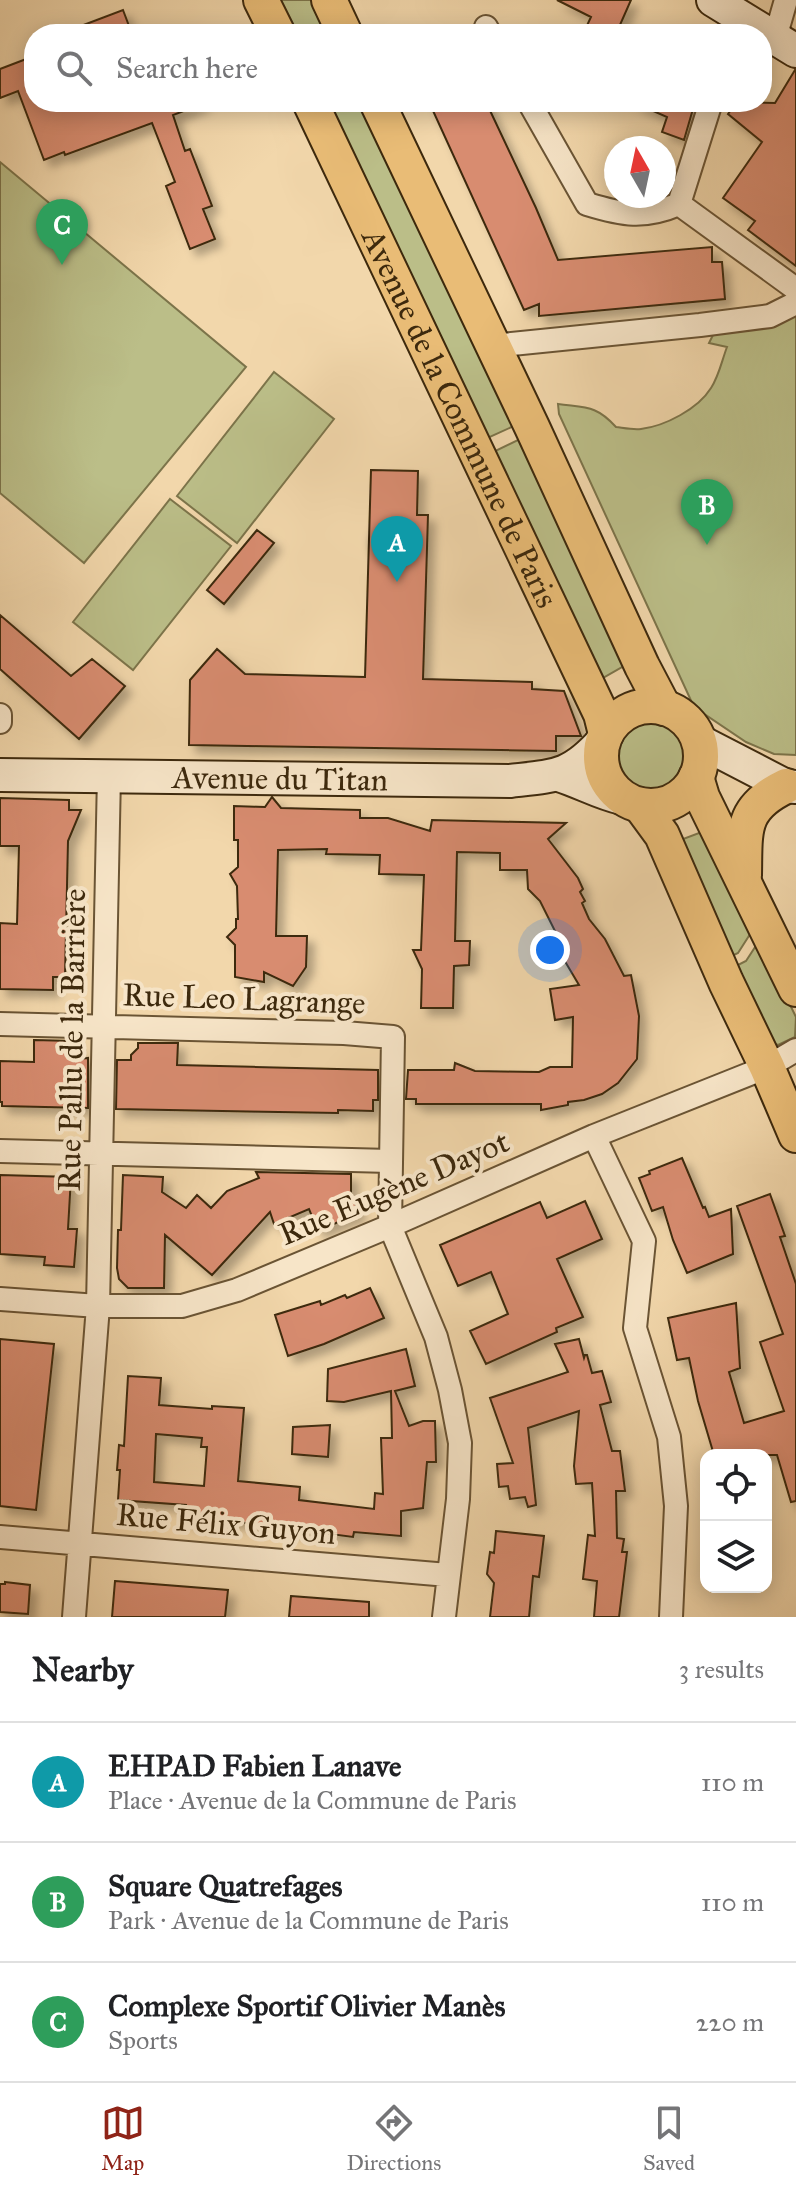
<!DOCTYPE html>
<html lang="en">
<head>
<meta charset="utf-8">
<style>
	:root { --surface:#fff; --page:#f2f2f2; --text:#202124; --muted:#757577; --line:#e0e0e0; --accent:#8f2418 }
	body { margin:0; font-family:"IM FELL Great Primer",serif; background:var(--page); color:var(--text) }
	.controls { position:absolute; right:24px; bottom:24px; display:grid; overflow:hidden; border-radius:16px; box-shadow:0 4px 20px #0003 }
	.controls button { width:72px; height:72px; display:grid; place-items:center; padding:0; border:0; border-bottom:2px solid var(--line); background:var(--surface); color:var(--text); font:40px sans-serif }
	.compass { position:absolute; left:604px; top:136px; width:72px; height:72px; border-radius:50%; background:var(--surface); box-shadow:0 4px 20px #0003; rotate:351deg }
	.you { position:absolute; left:550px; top:950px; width:28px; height:28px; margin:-20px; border:6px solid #fff; border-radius:50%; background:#1a73e8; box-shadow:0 0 0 12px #1a73e833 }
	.badge { display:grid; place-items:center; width:52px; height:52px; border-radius:50%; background:var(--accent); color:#fff; font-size:26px; font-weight:700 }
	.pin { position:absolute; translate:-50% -66px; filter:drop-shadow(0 2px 4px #0008) }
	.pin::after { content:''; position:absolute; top:42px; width:28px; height:24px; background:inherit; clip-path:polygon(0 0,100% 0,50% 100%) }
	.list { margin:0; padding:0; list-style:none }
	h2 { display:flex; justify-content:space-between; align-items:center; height:104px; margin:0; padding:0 32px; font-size:34px }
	h2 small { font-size:26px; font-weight:400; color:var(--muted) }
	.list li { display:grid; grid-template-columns:52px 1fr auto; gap:24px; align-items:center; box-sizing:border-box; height:120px; padding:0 32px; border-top:2px solid var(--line) }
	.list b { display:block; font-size:30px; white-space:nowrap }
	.list p { margin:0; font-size:26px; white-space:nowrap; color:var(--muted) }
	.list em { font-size:26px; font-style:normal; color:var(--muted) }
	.icon { flex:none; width:44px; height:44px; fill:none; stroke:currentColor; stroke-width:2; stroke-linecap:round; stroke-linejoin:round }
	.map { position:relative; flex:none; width:796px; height:1617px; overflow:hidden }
	.search { position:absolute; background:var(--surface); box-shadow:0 4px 20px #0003; left:24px; right:24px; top:24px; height:88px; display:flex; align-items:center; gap:20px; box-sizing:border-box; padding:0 28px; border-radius:32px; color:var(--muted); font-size:30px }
	.sheet { height:464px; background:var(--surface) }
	nav { display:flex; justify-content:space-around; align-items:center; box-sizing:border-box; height:112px; border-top:2px solid var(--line); background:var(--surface); font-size:22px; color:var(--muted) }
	nav a { display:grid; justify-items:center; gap:4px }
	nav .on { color:var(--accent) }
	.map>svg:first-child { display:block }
</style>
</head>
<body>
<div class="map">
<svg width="796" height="1617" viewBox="0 0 796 1617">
	<defs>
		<filter id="shadow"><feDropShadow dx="7" dy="7" stdDeviation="4" flood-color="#0004"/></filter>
	</defs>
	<rect width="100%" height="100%" fill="#f2d7ab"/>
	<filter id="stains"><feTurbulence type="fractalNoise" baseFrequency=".0025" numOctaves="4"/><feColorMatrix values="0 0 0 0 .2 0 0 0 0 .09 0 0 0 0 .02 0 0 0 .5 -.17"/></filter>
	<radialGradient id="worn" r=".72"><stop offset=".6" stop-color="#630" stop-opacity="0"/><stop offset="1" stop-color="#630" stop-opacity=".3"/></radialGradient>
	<path fill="#bbbe88" stroke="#7c744a" stroke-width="2" d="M274,0H314L330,34H290Z
		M322,102H362L516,425L481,441Z
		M0,162L246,367L84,563L0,493Z
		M796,315V755L774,754L746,742L694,707L559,414L558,404C586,408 596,405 616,427C624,428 633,430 641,429C665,426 698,409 711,388C719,376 722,360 727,347L709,343L715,331Z
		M274,372L334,419L237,543L177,496Z
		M522,438L629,663L594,683L487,455Z
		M170,499L231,546L133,670L73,622Z
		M617 757a36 36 0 1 1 72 0a36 36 0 1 1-72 0Z
		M707,830L754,928L738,953L726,959L675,842Z
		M759,941L796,1017L795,1037L778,1045L766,1041L732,968L746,961Z"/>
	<path fill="#d88c70" stroke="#3d290d" stroke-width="2" fill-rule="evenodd" filter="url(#shadow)" d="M557,0H631L616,34H583L591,17Z
		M123,10L132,34H65V32Z
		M34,56V102H202V104L173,115L185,151L190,149L212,206L203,209L215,239L190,249L166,186L175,182L152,123L65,155L64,152L44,160L18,91L0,98V69Z
		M795,70H796V266L748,230L755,221L723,198L762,142L728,114L737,102L775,103Z
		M429,102H486L536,208L558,260L712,247V262H722L725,299L539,316V304L524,310Z
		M633,102H695L684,140L662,132L667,117Z
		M371,470L418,471L417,515H428L423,679L532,682V689L564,691L581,736H556V751L189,745L190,680L217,649L245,674L365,677Z
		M257,530L274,543L224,604L207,590Z
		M0,615L71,676L92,659L125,686L79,739L0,669Z
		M272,797L281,808L360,810V818H388L430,831L432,820L566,823L548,839L578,878L583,889L580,892L585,901L582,903L589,919L605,939L624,976L631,975L639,1016L637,1059L618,1083L602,1094L584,1100L568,1102V1105L541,1110V1104H416V1099H406L408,1070H454L455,1063L475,1071L539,1072L550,1067H572L573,1017L555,1020L550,989L579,985L560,953L564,949L540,901L528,889L527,870H500V853L457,852L455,941H470L469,965L454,966L453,1008H421L422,969L413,950H421L424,875L379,874L380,855L326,854L327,849L278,850L276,936H307L306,967L293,986L264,972V982L235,977V945L227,937L236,928V919H238L237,886L230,874L238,867V840H234V806L265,807Z
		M0,798L69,800V810H81L68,841L65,977H53V990L0,989V923L17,924L19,846H0Z
		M34,1040L73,1041V1049L79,1051L80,1059L88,1058V1108L2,1106V1102H0V1061L34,1062Z
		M138,1043H178L177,1065L378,1070V1100H373V1111L338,1110V1113L116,1109L117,1060H131V1055L138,1048Z
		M682,1158L703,1208L705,1207L709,1217L731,1209L733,1254L687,1273L673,1240L663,1207L652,1211L639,1178L650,1174L649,1171Z
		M256,1172L351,1174V1193L359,1213L318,1231L309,1209L274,1224L270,1212L212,1275L165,1235L164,1288H128L119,1279L117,1268L118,1230H121L123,1175L163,1177L162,1192L186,1208L197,1195L211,1208L227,1191L259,1178Z
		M0,1175L71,1177L68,1229H77L74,1267L44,1265L45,1257L0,1254Z
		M770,1194L785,1236L780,1237L796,1284V1501L791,1502L777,1455H714L698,1401L689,1358L677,1360L668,1318L736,1303L740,1368L729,1372L744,1423L784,1411L760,1342L783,1334L737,1206Z
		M585,1201L602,1239L557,1259L583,1317L556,1328L557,1332L486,1364L470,1331L508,1314L491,1272L458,1286L440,1245L540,1202L547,1218Z
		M370,1288L384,1318L324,1344L288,1356L275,1315L320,1301L321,1305L345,1295L347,1298Z
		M0,1339L54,1344L36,1510L0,1506Z
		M579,1339L584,1358L585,1355H587L592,1373L602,1371L611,1402L600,1405L612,1451H620L625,1491H616L617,1538L624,1539L622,1552H627L619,1617H594L597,1581L583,1579L588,1535L595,1536L592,1483L576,1484L574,1466L579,1411L528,1428L536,1505L528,1507L525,1497L510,1499L508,1486L499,1487L497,1464L513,1463L490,1398L568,1372L555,1344Z
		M406,1349L415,1386L395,1391L409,1426L423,1421H435L436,1462H427L423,1508L401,1511V1536L354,1532L353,1537L217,1519L216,1523L184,1520L186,1505L118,1500L120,1470H117L119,1445L124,1446L128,1376L161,1378L159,1405L212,1409V1406L244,1408L238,1481L300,1487L299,1500L374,1509L375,1493L383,1494L381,1438H392L391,1391L344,1402L327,1401L328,1369ZM156,1434L202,1438L201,1447H207L204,1486L154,1482Z
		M330,1425L328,1457L292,1454L293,1427Z
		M496,1531L544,1536L539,1577L533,1576L529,1617H490L494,1583L487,1574L490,1552L494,1553Z
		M115,1581L228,1590L225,1617H112Z
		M5,1582L30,1585L28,1614L0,1612V1584H5Z
		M291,1596L369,1602V1617H289Z"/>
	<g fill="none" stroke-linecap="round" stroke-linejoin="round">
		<defs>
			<path id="street" d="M486,27L490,34
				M775,38L786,0
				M529,102L587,204C623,215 644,219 679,204L796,289
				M679,204L711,102
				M492,346L700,325L770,316L796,303
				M0,715V722
				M0,1024L344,1033L393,1037L390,1226L436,1337L450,1390L460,1443L458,1499L444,1617
				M594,1136L644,1241L635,1328L669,1437L676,1506L671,1617
				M0,1151L390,1161
				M0,1299L98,1306H182L237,1290L390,1226L594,1136L767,1067L796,1050
				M0,1537L448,1575
				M74,1617L98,1306L109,775"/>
			<g id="secondary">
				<path d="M713,0L796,51"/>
				<path d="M699,741L786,786L796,787"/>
				<path id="s1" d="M0,775L510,781C555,776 571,777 603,741"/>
				<path d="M559,775C581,782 600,793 622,798"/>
			</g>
			<g id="primary">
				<path d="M261,0L278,34"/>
				<path d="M329,0L345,34"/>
				<path id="s2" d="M310,102L601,714L606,734"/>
				<path d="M377,102L532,427L642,666L664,708"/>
				<circle cx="651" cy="756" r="50"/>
				<path d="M696,777L702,797L796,989"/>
				<path d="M640,805L662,835L726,982L767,1067L796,1135"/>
				<path d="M744,875C745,831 740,808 786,786"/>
			</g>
		</defs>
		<use href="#street" stroke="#6a5434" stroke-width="26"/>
		<use href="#secondary" stroke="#3d290d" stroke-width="36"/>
		<use href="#primary" stroke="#3d290d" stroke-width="38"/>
		<use href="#street" stroke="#f7e5c8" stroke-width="22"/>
		<use href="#secondary" stroke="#f7e5c8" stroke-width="32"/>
		<use href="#primary" stroke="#e9bc76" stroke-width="34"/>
	</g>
	<g text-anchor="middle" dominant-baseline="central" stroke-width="8" stroke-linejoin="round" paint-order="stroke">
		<g font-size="32" fill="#3d290d" stroke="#f7e5c8">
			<text stroke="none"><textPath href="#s2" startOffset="350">Avenue de la Commune de Paris</textPath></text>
			<text stroke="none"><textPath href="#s1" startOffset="280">Avenue du Titan</textPath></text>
			<text transform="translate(244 999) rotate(2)">Rue Leo Lagrange</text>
			<text transform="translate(72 1040) rotate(-89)">Rue Pallu de la Barrière</text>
			<text transform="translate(394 1188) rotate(-23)">Rue Eugène Dayot</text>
			<text transform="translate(226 1524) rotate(5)">Rue Félix Guyon</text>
		</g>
	</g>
	<rect width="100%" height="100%" filter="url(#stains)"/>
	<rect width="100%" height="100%" fill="url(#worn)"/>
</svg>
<div class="controls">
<button><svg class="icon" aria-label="locate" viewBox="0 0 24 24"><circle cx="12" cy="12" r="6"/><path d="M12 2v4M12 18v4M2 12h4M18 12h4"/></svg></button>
<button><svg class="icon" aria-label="layers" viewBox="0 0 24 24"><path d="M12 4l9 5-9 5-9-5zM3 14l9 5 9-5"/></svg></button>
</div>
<svg class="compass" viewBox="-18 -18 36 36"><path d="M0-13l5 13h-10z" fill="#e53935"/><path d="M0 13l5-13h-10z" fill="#757577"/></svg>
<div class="you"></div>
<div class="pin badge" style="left:397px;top:582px;background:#0f9aa8">A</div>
<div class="pin badge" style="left:707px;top:545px;background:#2e9e5b">B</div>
<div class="pin badge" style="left:62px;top:265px;background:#2e9e5b">C</div>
<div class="search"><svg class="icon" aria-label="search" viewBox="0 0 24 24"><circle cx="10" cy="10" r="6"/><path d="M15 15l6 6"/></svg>Search here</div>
</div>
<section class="sheet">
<h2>Nearby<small>3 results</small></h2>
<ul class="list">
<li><span class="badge" style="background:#0f9aa8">A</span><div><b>EHPAD Fabien Lanave</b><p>Place · Avenue de la Commune de Paris</p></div><em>110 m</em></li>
<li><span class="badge" style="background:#2e9e5b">B</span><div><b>Square Quatrefages</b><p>Park · Avenue de la Commune de Paris</p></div><em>110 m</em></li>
<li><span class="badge" style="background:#2e9e5b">C</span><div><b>Complexe Sportif Olivier Manès</b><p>Sports</p></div><em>220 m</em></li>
</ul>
</section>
<nav>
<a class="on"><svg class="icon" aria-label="map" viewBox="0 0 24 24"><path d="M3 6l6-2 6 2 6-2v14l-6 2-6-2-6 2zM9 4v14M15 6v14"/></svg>Map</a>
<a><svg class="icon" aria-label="directions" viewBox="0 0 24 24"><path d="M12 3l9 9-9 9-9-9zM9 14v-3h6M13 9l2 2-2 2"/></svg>Directions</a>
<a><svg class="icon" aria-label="saved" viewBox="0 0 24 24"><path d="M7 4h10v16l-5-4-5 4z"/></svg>Saved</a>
</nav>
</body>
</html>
